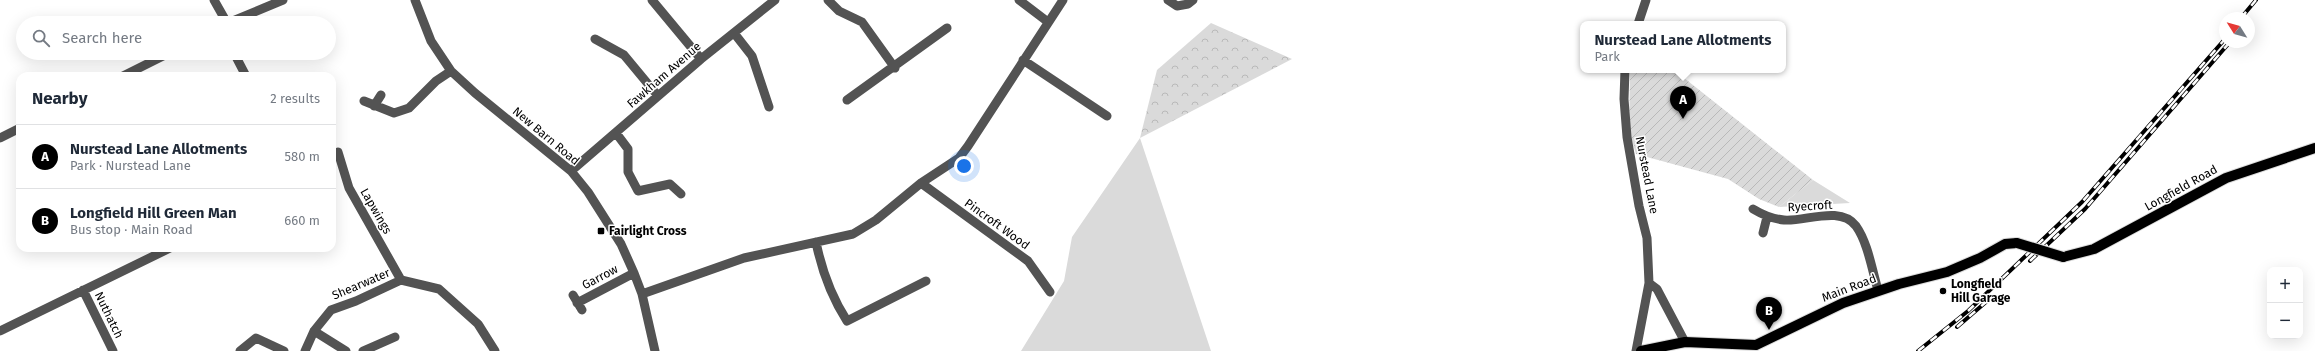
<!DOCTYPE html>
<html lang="en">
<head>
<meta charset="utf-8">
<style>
	:root { --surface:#fff; --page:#f2f2f3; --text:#1f2937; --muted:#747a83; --line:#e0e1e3; --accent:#000 }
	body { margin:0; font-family:"Fira Sans",sans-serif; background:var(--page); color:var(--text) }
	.controls { position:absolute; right:12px; bottom:12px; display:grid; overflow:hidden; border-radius:8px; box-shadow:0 4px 16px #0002 }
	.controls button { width:36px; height:36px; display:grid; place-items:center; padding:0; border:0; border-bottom:1px solid var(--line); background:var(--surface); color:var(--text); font:20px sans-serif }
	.compass { position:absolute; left:2219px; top:12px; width:36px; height:36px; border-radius:50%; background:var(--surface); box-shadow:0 4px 16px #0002; rotate:307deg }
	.you { position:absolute; left:964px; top:166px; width:14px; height:14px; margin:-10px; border:3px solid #fff; border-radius:50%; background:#1a73e8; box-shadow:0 0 0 6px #1a73e833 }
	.badge { display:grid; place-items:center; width:26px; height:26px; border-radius:50%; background:var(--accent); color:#fff; font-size:13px; font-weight:700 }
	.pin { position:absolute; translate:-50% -33px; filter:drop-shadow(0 1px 2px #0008) }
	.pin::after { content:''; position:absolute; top:21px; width:14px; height:12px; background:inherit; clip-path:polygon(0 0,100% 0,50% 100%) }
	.popup { position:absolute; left:1580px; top:21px; width:206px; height:52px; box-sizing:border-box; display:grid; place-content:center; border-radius:8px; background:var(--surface); filter:drop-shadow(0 1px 3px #0005); font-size:13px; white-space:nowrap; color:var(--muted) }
	.popup b { font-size:15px; color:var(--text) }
	.popup::after { content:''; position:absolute; left:50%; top:100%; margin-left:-8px; border:8px solid transparent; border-top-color:var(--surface) }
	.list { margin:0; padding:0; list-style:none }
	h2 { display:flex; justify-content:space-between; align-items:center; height:52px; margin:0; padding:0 16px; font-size:17px }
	h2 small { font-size:13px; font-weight:400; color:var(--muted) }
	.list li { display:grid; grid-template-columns:26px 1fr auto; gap:12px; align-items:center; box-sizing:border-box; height:64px; padding:0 16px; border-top:1px solid var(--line) }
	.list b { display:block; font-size:15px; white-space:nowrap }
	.list p { margin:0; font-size:13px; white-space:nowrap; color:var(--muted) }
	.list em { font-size:13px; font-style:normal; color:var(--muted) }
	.icon { flex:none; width:22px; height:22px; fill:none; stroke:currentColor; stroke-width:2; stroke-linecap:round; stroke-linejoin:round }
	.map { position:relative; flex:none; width:2315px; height:351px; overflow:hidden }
	.search { position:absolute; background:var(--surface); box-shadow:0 4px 16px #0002; left:16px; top:16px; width:320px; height:44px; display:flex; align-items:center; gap:10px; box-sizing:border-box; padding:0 14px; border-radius:22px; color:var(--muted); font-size:15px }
	.panel { position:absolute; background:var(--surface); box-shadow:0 4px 16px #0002; left:16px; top:72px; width:320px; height:180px; border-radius:12px }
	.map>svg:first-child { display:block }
</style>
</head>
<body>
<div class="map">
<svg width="2315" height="351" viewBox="0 0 2315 351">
	<defs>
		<pattern id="forest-crowns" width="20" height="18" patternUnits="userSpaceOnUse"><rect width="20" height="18" fill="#dadada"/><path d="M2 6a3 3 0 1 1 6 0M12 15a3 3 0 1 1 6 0" fill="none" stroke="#b9b9b9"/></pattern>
		<pattern id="garden-furrows" width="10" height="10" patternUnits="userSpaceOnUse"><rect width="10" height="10" fill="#dadada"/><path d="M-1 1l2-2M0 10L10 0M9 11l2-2" fill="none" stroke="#b9b9b9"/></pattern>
	</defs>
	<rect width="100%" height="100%" fill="#fff"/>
	<path fill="#dadada" d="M1140,138L1211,351H1021L1064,281L1072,237Z
		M1813,180L1850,203L1779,207Z"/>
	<path fill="url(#forest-crowns)" d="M1211,23L1292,59L1140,138L1157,70Z"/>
	<path fill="url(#garden-furrows)" d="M1630,70H1674L1813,180L1779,207L1759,199L1728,179L1636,154L1629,131Z"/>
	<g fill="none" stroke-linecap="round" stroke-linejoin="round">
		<defs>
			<path id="major" d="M2063,257L2094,249L2226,178L2315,148
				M1641,351L1685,342L1756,345L1843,303L1899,284L1947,272L1980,258L2005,244L2017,243"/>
		</defs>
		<use href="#major" stroke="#dbdbdb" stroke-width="12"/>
		<path stroke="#535353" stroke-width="9" d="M214,0L227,23
			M415,0L431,41L451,71L475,93L571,171L588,192L621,244L634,273L642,294L655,351
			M652,0L701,59
			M828,0L839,11L862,22L895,68
			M1019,0L1048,22
			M1168,0L1177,6L1188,4L1193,0
			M228,23L283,0
			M1638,24L1646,0
			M734,33L752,56L769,107
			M595,39L624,55L658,96
			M234,53L246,76
			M1023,60L1107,116
			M1625,70L1624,99L1627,137L1639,206L1647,238L1649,283L1657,289L1685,342
			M123,76L169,53
			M847,100L947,28
			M364,101L394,113L409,108L436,81L451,71
			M374,106L381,95
			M616,133L628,149V172L638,191L670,184L681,194
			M0,138L20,128
			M338,152L349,188L401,280
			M571,171L701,59L775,0
			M921,183L1028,261L1050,292
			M1753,209C1763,215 1772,219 1784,220C1805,222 1840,205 1856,226C1868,243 1872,270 1878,290
			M1763,233L1767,217
			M816,242C822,272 831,296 847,321L926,281
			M401,280L439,289L478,324L495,351
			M83,290L113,351
			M642,294L744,258L853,234L876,220L921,183L959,158L968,146L1063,0
			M573,295L582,310
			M577,303L634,273
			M0,331L170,248
			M314,331L346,351
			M240,351L256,338L284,351
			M305,351L314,331L331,310L356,301L401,280
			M363,351L395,337
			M1636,351L1649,283"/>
		<use href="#major" stroke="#000" stroke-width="10"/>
		<defs>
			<path id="rail" d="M2241,18L2256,0
				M2030,261L2085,209L2230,42
				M1957,327L1986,302
				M1918,351L1968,311L2082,202L2225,39"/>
		</defs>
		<use href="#rail" stroke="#000" stroke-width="4"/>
		<use href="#rail" stroke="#fff" stroke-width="2.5" stroke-dasharray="8" stroke-linecap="butt"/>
		<defs>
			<path id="major-bridge" d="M2017,243L2063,257"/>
		</defs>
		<use href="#major-bridge" stroke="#dbdbdb" stroke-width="12" stroke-linecap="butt"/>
		<use href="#major-bridge" stroke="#000" stroke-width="10"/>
	</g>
	<g fill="#000" stroke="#fff" stroke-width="1.5">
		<rect x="597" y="227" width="8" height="8" rx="2"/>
		<circle cx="1943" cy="291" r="4"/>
	</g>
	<g text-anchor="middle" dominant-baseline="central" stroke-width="3" stroke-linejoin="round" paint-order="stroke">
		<g font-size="12" fill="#000" stroke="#fff">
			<text transform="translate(664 75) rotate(-41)">Fawkham Avenue</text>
			<text transform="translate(546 136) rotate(40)">New Barn Road</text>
			<text transform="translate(1647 175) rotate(79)">Nurstead Lane</text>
			<text transform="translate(2181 188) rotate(-29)">Longfield Road</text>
			<text transform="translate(1810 206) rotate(-3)">Ryecroft</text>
			<text transform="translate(376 211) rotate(60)">Lapwings</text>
			<text transform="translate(997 224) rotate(36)">Pincroft Wood</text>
			<text transform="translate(600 277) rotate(-28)">Garrow</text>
			<text transform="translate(361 284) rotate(-23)">Shearwater</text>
			<text transform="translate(1849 288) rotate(-21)">Main Road</text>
			<text transform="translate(109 315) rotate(64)">Nuthatch</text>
		</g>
		<g font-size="12" font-weight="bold" fill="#000" stroke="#fff" text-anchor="start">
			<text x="609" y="231">Fairlight Cross</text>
			<text x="1951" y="284">Longfield<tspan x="1951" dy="14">Hill Garage</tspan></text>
		</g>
	</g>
</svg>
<div class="controls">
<button>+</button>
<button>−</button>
</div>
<svg class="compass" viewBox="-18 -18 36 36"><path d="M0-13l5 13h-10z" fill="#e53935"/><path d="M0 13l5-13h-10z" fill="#747a83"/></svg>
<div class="you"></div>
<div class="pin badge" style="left:1683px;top:119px">A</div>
<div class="popup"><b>Nurstead Lane Allotments</b>Park</div>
<div class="pin badge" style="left:1769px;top:330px">B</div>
<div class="search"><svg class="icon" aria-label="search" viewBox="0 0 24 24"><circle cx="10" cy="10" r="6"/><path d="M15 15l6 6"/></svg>Search here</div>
<section class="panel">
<h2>Nearby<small>2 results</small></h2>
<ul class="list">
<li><span class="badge">A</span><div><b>Nurstead Lane Allotments</b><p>Park · Nurstead Lane</p></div><em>580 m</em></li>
<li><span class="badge">B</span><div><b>Longfield Hill Green Man</b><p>Bus stop · Main Road</p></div><em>660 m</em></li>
</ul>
</section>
</div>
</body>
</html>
